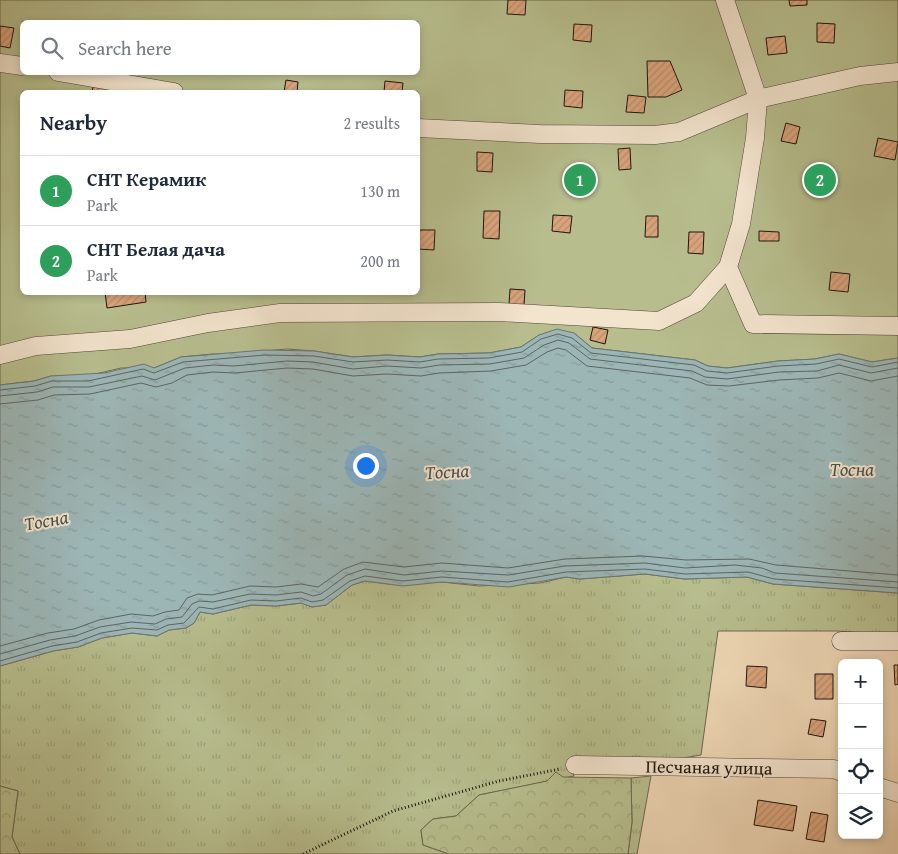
<!DOCTYPE html>
<html lang="en">
<head>
<meta charset="utf-8">
<style>
	:root { --surface:#fff; --page:#f2f2f3; --text:#1f2937; --muted:#747a83; --line:#e0e1e3; --accent:#2563eb }
	body { margin:0; font-family:"Gentium Book Plus",serif; background:var(--page); color:var(--text) }
	.controls { position:absolute; right:15px; bottom:15px; display:grid; overflow:hidden; border-radius:8px; box-shadow:0 2px 8px #0003 }
	.controls button { width:45px; height:45px; display:grid; place-items:center; padding:0; border:0; border-bottom:1px solid var(--line); background:var(--surface); color:var(--text); font:25px sans-serif }
	.you { position:absolute; left:365px; top:465px; width:18px; height:18px; margin:-12px; border:4px solid #fff; border-radius:50%; background:#1a73e8; box-shadow:0 0 0 8px #1a73e833 }
	.badge { display:grid; place-items:center; width:32px; height:32px; border-radius:50%; background:var(--accent); color:#fff; font-size:16px; font-weight:700 }
	.pin { position:absolute; translate:-50% -50%; border:2px solid #fff; box-shadow:0 1px 5px #0006 }
	.list { margin:0; padding:0; list-style:none }
	h2 { display:flex; justify-content:space-between; align-items:center; height:65px; margin:0; padding:0 20px; font-size:21px }
	h2 small { font-size:16px; font-weight:400; color:var(--muted) }
	.list li { display:grid; grid-template-columns:32px 1fr auto; gap:15px; align-items:center; box-sizing:border-box; height:70px; padding:0 20px; border-top:1px solid var(--line) }
	.list b { display:block; font-size:19px; white-space:nowrap }
	.list p { margin:0; font-size:16px; white-space:nowrap; color:var(--muted) }
	.list em { font-size:16px; font-style:normal; color:var(--muted) }
	.icon { flex:none; width:28px; height:28px; fill:none; stroke:currentColor; stroke-width:2; stroke-linecap:round; stroke-linejoin:round }
	.map { position:relative; flex:none; width:898px; height:854px; overflow:hidden }
	.search { position:absolute; background:var(--surface); box-shadow:0 2px 8px #0003; left:20px; top:20px; width:400px; height:55px; display:flex; align-items:center; gap:12px; box-sizing:border-box; padding:0 18px; border-radius:8px; color:var(--muted); font-size:19px }
	.panel { position:absolute; background:var(--surface); box-shadow:0 2px 8px #0003; left:20px; top:90px; width:400px; height:205px; border-radius:8px }
	.map>svg:first-child { display:block }
</style>
</head>
<body>
<div class="map">
<svg width="898" height="854" viewBox="0 0 898 854">
	<defs>
		<pattern id="grass-tufts" width="24" height="20" patternUnits="userSpaceOnUse" patternTransform="scale(1.25)"><rect width="24" height="20" fill="#b7bd8d"/><path d="M3 7l-1-3M5 7V3M7 7l1-3M15 17l-1-3M17 17v-4M19 17l1-3" fill="none" stroke="#9da278"/></pattern>
		<pattern id="forest-crowns" width="20" height="18" patternUnits="userSpaceOnUse" patternTransform="scale(1.25)"><rect width="20" height="18" fill="#b7bd8d"/><path d="M2 6a3 3 0 1 1 6 0M12 15a3 3 0 1 1 6 0" fill="none" stroke="#9da278"/></pattern>
		<pattern id="water-ripples" width="26" height="14" patternUnits="userSpaceOnUse" patternTransform="scale(1.25)"><rect width="26" height="14" fill="#9cb6b6"/><path d="M2 4q2-2 4 0t4 0M15 11q2-2 4 0t4 0" fill="none" stroke="#869c9b"/></pattern>
		<pattern id="building-hatch" width="6" height="6" patternUnits="userSpaceOnUse" patternTransform="scale(1.25)"><rect width="6" height="6" fill="#d9a37b"/><path d="M-1 1l2-2M0 6l6-6M5 7l2-2" fill="none" stroke="#ba8b69"/></pattern>
	</defs>
	<rect width="100%" height="100%" fill="#edd5b3"/>
	<filter id="stains"><feTurbulence type="fractalNoise" baseFrequency=".004" numOctaves="4"/><feColorMatrix values="0 0 0 0 .2 0 0 0 0 .09 0 0 0 0 .02 0 0 0 .5 -.17"/></filter>
	<radialGradient id="worn" r=".72"><stop offset=".6" stop-color="#630" stop-opacity="0"/><stop offset="1" stop-color="#630" stop-opacity=".3"/></radialGradient>
	<path fill="url(#grass-tufts)" stroke="#6a684e" d="M645,574L685,579L747,577L773,584L898,593V635L836,631H718L701,755L654,763L568,759L574,776L479,795L456,816L433,819L421,830L423,845L449,854H20L12,837L18,791L0,786V666L53,651L78,647L102,638L132,633L157,636L169,630L186,628L194,623L200,612L213,614L251,605L276,606L302,603L312,607L326,605L352,585L365,581L389,584L442,582L479,586L540,583L566,577L580,579Z
		M651,776L637,854H628L632,822L631,778Z"/>
	<path fill="url(#forest-crowns)" stroke="#6a684e" d="M556,772L563,777L631,778L632,822L628,854H449L423,845L421,830L433,819L456,816L479,795L547,781Z
		M0,786L18,791L12,837L20,854H0Z"/>
	<path fill="#b7bd8d" stroke="#6a684e" fill-rule="evenodd" d="M0,0H898V358L872,362L839,354L815,359L778,361L727,368L708,366L695,360L592,348L574,333L539,335L521,347L489,353L438,354L420,357L387,355L353,357L314,351L287,349L233,354H213L181,357L154,368H121L87,376H51L34,381L0,385ZM22,22H418V72H22ZM22,92H418V292H22Z"/>
	<path fill="url(#water-ripples)" stroke="#6a7573" d="M557,329L574,333L592,348L695,360L708,366L727,368L778,361L815,359L839,354L872,362L898,358V593L773,584L747,577L685,579L645,574L580,579L566,577L509,587L442,582L403,586L365,581L352,585L326,605L312,607L301,603L276,606L251,605L213,614L200,612L194,623L186,628L169,630L157,636L132,633L102,638L78,647L53,651L0,666V385L34,381L51,376L104,373L144,364L154,368L181,357L264,350L314,351L353,357L387,355L420,357L438,354L489,353L521,347L539,335Z"/>
	<g fill="none" stroke-linecap="round" stroke-linejoin="round">
		<path stroke="#5d6562" stroke-width="1" d="M0,390L35,386L52,381H88L143,369L154,373L183,362L265,355L314,356L353,362L387,360L420,362L438,359L489,358L522,352L541,339L558,334L572,338L591,353L694,365L707,371L727,373L778,366L816,364L839,359L872,367L898,362
			M0,396L37,392L53,387H89L142,376L155,380L185,368L213,365L234,366L287,361L313,362L353,369L387,366L421,368L439,365L490,364L524,358L544,345L558,340L569,343L590,359L692,371L705,377L727,379L779,372L817,371L839,365L871,373L898,368
			M0,404L38,400L54,395L90,394L141,383L156,387L172,383L187,375L213,372L235,373L287,368L313,369L353,376L387,374L421,376L439,373L491,371L526,365L547,352L558,348L566,350L587,366L690,378L707,385L729,386L779,380L818,378L839,373L871,381L898,376
			M0,646L48,633L74,629L99,620L131,614L153,616L165,612L179,610L187,598L198,594L212,595L250,586L276,587L301,584L318,587L344,569L363,562L404,567L442,563L508,568L565,559L643,556L686,560L749,559L776,565L898,575
			M0,654L50,640L75,636L100,627L131,622L155,624L166,619L182,617L192,604L199,601L213,602L250,594L276,595L301,592L313,596L321,594L347,575L365,569L404,575L442,571L508,575L565,566L645,563L685,568L735,565L762,568L775,573L898,582
			M0,661L52,646L77,642L101,633L132,628L157,630L168,625L184,623L199,607L213,609L251,600L276,601L301,598L312,602L323,600L350,581L365,576L403,581L442,577L508,582L566,572L645,569L685,574L748,572L774,579L898,588"/>
	</g>
	<path fill="url(#building-hatch)" stroke="#1e140e" d="M508,0H526L525,15L507,14Z
		M789,0H807V5L790,6Z
		M817,23L835,24L834,43L817,42Z
		M574,24L592,25L591,42L573,40Z
		M0,26L14,28L10,48L0,46Z
		M785,36L787,53L768,55L766,38Z
		M647,61H670L682,90L666,97H648Z
		M286,80L298,82L297,92H284Z
		M385,81L403,83L402,92H384Z
		M94,82L113,84L112,92H92Z
		M565,90L583,91L582,108L564,106Z
		M628,95L646,97L644,113L626,112Z
		M786,123L800,127L796,144L781,141Z
		M878,138L898,142L895,160L874,156Z
		M630,148L631,169L619,170L618,149Z
		M477,152L493,153L492,172L477,171Z
		M484,211H500L499,239L483,238Z
		M553,215L572,216L570,233L552,231Z
		M646,216H658V237H645Z
		M419,230H435L434,250L418,249Z
		M759,231L779,232V241H759Z
		M689,232H704L703,254L688,253Z
		M831,272L850,274L848,292L829,290Z
		M510,289L525,290L524,305L509,304Z
		M105,292H145L146,302L107,308Z
		M593,327L608,330L605,344L590,340Z
		M894,665H898V684L895,685Z
		M747,666L767,667L766,688L746,686Z
		M815,674H833V699H815Z
		M811,719L826,721L823,737L808,734Z
		M758,800L797,806L793,831L754,825Z
		M811,812L828,815L824,842L806,839Z"/>
	<g fill="none" stroke-linecap="round" stroke-linejoin="round">
		<defs>
			<path id="minor" d="M0,63L22,66
				M58,72L174,92
				M418,128L540,134L655,135L679,132L758,99L860,76L898,72
				M728,267L753,324L898,326
				M0,355L36,346L130,339L208,323L280,313L499,312L659,321L696,303L728,267L741,224L755,138L758,99L725,0
				M841,641H898
				M575,765L834,769L842,772
				M879,787L898,793"/>
		</defs>
		<use href="#minor" stroke="#524437" stroke-width="19"/>
		<path stroke="#1e140e" stroke-width="3" stroke-dasharray="1 2.5" stroke-linecap="butt" d="M303,854L393,811L499,781L560,769"/>
		<use href="#minor" stroke="#f3e4ce" stroke-width="18"/>
	</g>
	<g text-anchor="middle" dominant-baseline="central" stroke-width="4" stroke-linejoin="round" paint-order="stroke">
		<g font-size="18" fill="#1e140e" stroke="#f3e4ce">
			<text transform="translate(709 767) rotate(1)">Песчаная улица</text>
		</g>
		<g font-size="19" font-style="italic" fill="#4a4d49" stroke="#f3e4ce">
			<text x="852" y="469">Тосна</text>
			<text transform="translate(447 471) rotate(-3)">Тосна</text>
			<text transform="translate(46 520) rotate(-10)">Тосна</text>
		</g>
	</g>
	<rect width="100%" height="100%" filter="url(#stains)"/>
	<rect width="100%" height="100%" fill="url(#worn)"/>
</svg>
<div class="controls">
<button>+</button>
<button>−</button>
<button><svg class="icon" aria-label="locate" viewBox="0 0 24 24"><circle cx="12" cy="12" r="6"/><path d="M12 2v4M12 18v4M2 12h4M18 12h4"/></svg></button>
<button><svg class="icon" aria-label="layers" viewBox="0 0 24 24"><path d="M12 4l9 5-9 5-9-5zM3 14l9 5 9-5"/></svg></button>
</div>
<div class="you"></div>
<div class="pin badge" style="left:580px;top:180px;background:#2e9e5b">1</div>
<div class="pin badge" style="left:820px;top:180px;background:#2e9e5b">2</div>
<div class="search"><svg class="icon" aria-label="search" viewBox="0 0 24 24"><circle cx="10" cy="10" r="6"/><path d="M15 15l6 6"/></svg>Search here</div>
<section class="panel">
<h2>Nearby<small>2 results</small></h2>
<ul class="list">
<li><span class="badge" style="background:#2e9e5b">1</span><div><b>СНТ Керамик</b><p>Park</p></div><em>130 m</em></li>
<li><span class="badge" style="background:#2e9e5b">2</span><div><b>СНТ Белая дача</b><p>Park</p></div><em>200 m</em></li>
</ul>
</section>
</div>
</body>
</html>
